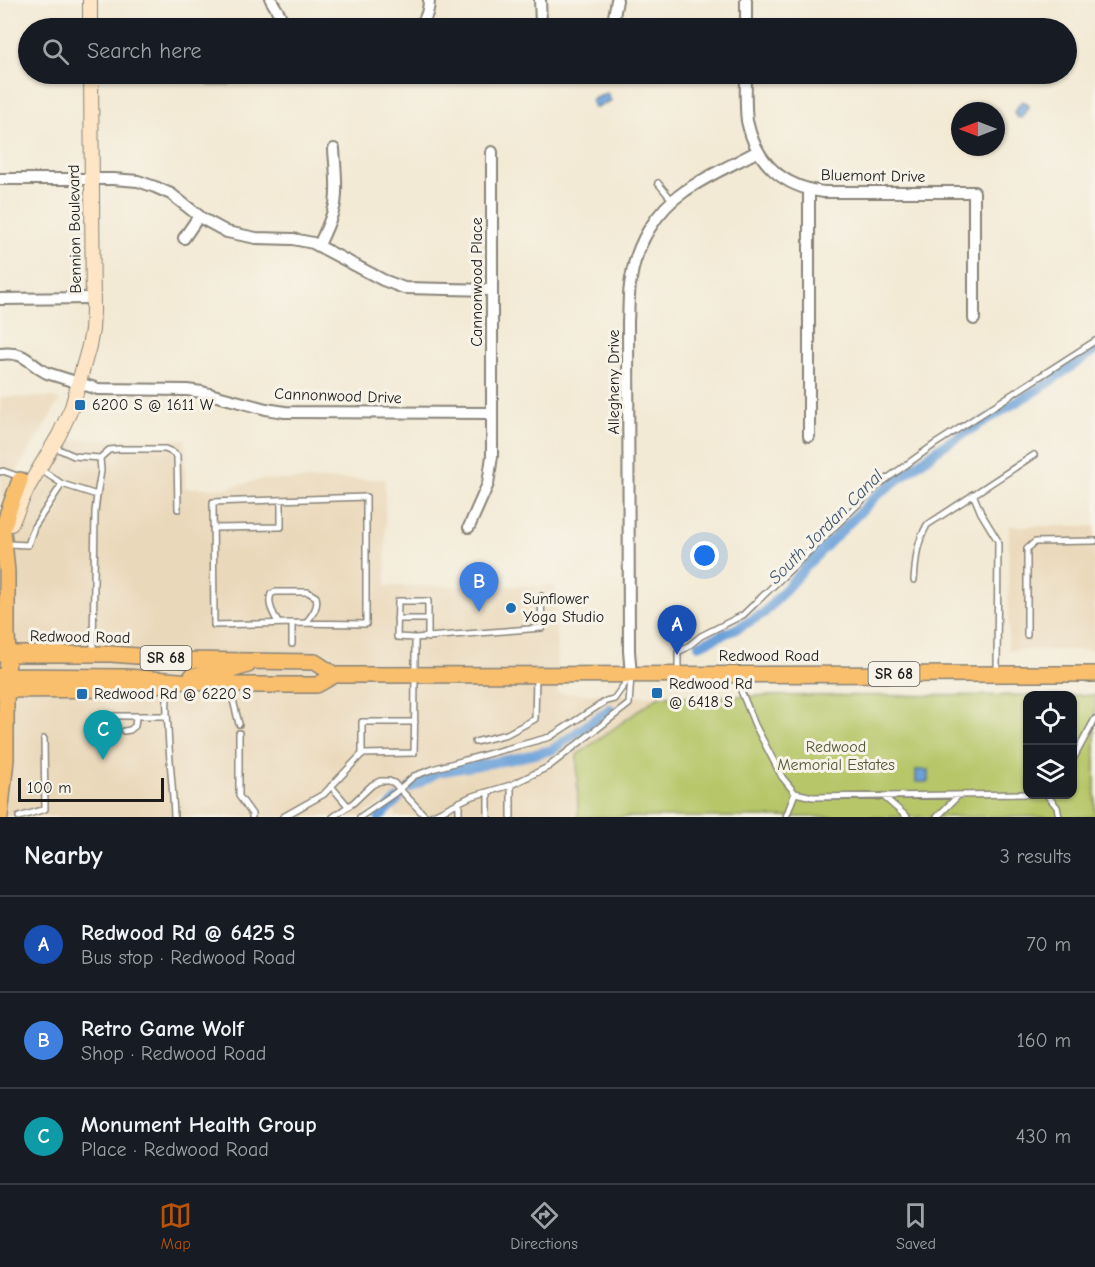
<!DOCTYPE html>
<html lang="en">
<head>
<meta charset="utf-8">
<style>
	:root { --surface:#171b24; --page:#242831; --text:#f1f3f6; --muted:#9ea1a6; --line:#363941; --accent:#b45309 }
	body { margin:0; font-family:"Comic Neue",sans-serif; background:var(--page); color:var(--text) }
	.controls { position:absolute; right:18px; bottom:18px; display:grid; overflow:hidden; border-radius:12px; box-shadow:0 2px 4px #0004 }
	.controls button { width:54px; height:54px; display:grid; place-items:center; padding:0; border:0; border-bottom:2px solid var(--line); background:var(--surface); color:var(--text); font:30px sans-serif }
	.compass { position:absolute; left:951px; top:102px; width:54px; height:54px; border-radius:50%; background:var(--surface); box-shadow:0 2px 4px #0004; rotate:270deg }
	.scale { position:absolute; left:18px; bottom:15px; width:146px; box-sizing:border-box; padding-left:6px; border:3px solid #1c1c1c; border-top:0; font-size:16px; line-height:21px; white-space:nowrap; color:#1c1c1c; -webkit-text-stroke:4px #f7f3e8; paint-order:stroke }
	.you { position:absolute; left:705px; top:556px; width:21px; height:21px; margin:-15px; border:4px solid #fff; border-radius:50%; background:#1a73e8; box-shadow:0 0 0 9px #1a73e833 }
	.badge { display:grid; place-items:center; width:39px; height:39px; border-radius:50%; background:var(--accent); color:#fff; font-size:20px; font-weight:700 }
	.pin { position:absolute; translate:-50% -50px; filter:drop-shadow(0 2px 3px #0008) }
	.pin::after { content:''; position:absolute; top:32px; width:21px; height:18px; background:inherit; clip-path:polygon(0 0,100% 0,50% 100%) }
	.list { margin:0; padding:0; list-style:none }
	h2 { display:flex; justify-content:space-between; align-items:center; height:78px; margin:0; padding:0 24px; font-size:26px }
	h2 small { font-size:20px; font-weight:400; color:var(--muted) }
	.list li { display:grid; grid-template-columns:39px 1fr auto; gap:18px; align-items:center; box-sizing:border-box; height:96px; padding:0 24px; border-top:2px solid var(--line) }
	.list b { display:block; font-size:22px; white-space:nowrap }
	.list p { margin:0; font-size:20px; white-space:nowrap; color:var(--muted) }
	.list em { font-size:20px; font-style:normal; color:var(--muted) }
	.icon { flex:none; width:33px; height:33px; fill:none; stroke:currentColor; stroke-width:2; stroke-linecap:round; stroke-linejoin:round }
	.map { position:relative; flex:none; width:1095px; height:817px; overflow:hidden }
	.search { position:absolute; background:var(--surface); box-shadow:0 2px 4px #0004; left:18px; right:18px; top:18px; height:66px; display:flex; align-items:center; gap:15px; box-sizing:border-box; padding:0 21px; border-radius:33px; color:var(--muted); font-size:22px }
	.sheet { height:366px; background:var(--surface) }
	nav { display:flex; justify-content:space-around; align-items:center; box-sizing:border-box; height:84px; border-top:2px solid var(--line); background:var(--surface); font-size:16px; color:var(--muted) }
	nav a { display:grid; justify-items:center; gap:3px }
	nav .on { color:var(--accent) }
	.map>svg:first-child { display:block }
</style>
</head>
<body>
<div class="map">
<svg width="1095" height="817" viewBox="0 0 1095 817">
	<rect width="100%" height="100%" fill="#f7f3e8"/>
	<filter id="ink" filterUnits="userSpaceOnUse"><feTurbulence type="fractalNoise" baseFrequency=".0167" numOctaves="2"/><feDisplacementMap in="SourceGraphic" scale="12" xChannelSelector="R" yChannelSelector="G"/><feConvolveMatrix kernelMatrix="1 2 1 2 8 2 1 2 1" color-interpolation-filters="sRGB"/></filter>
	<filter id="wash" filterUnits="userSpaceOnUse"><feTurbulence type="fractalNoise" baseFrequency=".008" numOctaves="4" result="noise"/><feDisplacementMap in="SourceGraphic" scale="24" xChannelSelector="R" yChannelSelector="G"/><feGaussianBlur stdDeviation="1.35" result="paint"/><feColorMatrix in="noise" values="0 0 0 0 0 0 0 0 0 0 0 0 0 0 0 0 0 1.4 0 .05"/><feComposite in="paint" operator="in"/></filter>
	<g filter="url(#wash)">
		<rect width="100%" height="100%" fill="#f3ead5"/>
		<path fill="#ead8ba" d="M0,397H52L59,401L43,429L22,463L0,504Z
			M63,438L67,440L185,439V488H224L261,480L385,479L386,586H555L558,693L659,696L577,755L578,817H395V794L360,817H5L11,540L19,516Z
			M1009,526H1095V650H1008Z"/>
		<path fill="#b6c668" stroke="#697142" stroke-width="1.5" fill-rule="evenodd" d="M209,74H229V85H209Z
			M1095,695V817H578L577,755L659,696ZM1028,696H1072V794H1028Z"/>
		<path fill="#6ca1d9" stroke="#445e7a" stroke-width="1.5" d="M607,93L611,101L594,108L591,100Z
			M1022,101L1027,103L1029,106L1021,118L1017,117L1014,112Z
			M916,770H928V782H916Z"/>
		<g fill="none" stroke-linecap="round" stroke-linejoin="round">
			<path stroke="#6ca1d9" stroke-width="10" d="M699,645L738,628L764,613L812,560L877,495L941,447L1045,385L1095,350
				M410,788L438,772L513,759L552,750L610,709
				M379,817L398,799"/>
		</g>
	</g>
	<g filter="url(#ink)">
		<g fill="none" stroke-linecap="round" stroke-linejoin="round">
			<defs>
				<path id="lane" d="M658,183L672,200
					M54,447L74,456L100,458L109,450L118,449H165L172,452L177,456L178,509
					M40,469L62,484L97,495L95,512L93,651
					M0,472L3,471L20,477
					M973,494L981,513L998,541L997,672
					M97,495L101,471L100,458
					M213,528L281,527V500
					M8,544L28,545L34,527L62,484
					M914,580C916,558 916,545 927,525L1034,455
					M397,619H428
					M278,623C274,614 267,605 271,594L275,592H308L316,597C319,607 312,615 306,623
					M1027,635V549L1035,542L1095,541
					M415,638L397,637L398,601H428V638
					M292,644V623L366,624V497L213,502L214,625L292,623
					M678,673V652L686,648L701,636L743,615L877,486L935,444L1095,341
					M735,676L755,725L782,777L795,793L813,797L1028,794
					M170,682C165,700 167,710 168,728C169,758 173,787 174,817
					M232,687V696L239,724
					M415,722H362V754L414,753C415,714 415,676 415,638L542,628L541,596
					M112,731L100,728L97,723V716H167
					M124,731L130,730L135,726L136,717
					M239,733V796L252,814V817
					M475,742L507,734L535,719L536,677
					M1072,761L1095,719
					M331,786L348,806
					M488,792V817
					M1046,794L1057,807L1059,817
					M883,796L907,817
					M19,817L45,809L44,739
					M283,817L324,794L362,754
					M333,817L353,803L372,785L380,781H389L394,783L426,817
					M360,817L395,793L414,776L436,768L550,737L606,701L614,699L629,678
					M429,817L470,797L511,785
					M459,817V802
					M511,817V785L548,767L629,704L631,676
					M786,817L795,793
					M937,817L959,795"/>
				<path id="street" d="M271,0L280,15
					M540,0L541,22L546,28
					M421,25C427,17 429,10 429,0
					M609,28H612L617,0
					M746,28V0
					M746,74C746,89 745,105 747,121C756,162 782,187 824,192H974V319
					M0,179H113L138,181L155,187L171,194L203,219L227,232L256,238L293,239L313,243L383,280L404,288L492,290
					M184,238L199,216
					M319,245C325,232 332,218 335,204C338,186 335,167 334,149
					M0,299L92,298
					M0,354C27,351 27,363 47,373L98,389L187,390L202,392L266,409L285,412L492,413
					M809,436V190
					M469,527L488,484L492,456V152
					M631,675L629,651L628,321C629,307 628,293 631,279C636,245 656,210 685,191C706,176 734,164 758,151"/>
				<path id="secondary" d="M90,0V28
					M11,524L27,489L59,435L72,407L89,346L92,330L93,311L91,74"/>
				<path id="primary" d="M0,654H111L190,660L315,662L335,675
					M0,676L126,677L232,685H317L335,675L1095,674
					M192,676L222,673L248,665
					M0,690L139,689L160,684
					M0,817L6,759V701L8,654L7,634V572L3,530L8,512L20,480"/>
			</defs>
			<use href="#lane" stroke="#888378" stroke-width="8"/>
			<use href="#street" stroke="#888378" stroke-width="14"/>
			<use href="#secondary" stroke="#888378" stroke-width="16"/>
			<use href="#primary" stroke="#888378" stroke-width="18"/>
			<use href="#lane" stroke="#fff" stroke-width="5"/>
			<use href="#street" stroke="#fff" stroke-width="10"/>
			<use href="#secondary" stroke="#fde5c5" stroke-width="14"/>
			<use href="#primary" stroke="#f9bf6d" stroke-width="15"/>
		</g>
	</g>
	<g fill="#1f6fb2" stroke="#f7f3e8" stroke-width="2">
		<rect x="74" y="399" width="12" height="12" rx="3"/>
		<circle cx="511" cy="608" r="6"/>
		<rect x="651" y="687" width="12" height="12" rx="3"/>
		<rect x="76" y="688" width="12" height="12" rx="3"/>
	</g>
	<g text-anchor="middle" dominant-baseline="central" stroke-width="6" stroke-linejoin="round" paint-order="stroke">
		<g fill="#f7f3e8" stroke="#5e5c59" stroke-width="1.5">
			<rect x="140.5" y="646" width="51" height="24" rx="4.5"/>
			<rect x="868.5" y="662" width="51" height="24" rx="4.5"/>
		</g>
		<g font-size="15" font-weight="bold" fill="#1c1c1c">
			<text x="166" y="658">SR 68</text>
			<text x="894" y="674">SR 68</text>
		</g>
		<g font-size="16" fill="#1c1c1c" stroke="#f7f3e8">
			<text transform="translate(873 176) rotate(1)">Bluemont Drive</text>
			<text transform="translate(75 229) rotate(-91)">Bennion Boulevard</text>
			<text transform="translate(477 282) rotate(-90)">Cannonwood Place</text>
			<text transform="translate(614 382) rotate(-90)">Allegheny Drive</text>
			<text transform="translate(338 396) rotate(2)">Cannonwood Drive</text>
			<text transform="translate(80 637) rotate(1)">Redwood Road</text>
			<text x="769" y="656">Redwood Road</text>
		</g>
		<g font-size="16" fill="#1c1c1c" stroke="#f7f3e8" text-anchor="start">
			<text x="92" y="405">6200 S @ 1611 W</text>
			<text x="523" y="599">Sunflower<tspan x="523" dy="18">Yoga Studio</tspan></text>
			<text x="669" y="684">Redwood Rd<tspan x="669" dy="18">@ 6418 S</tspan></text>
			<text x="94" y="694">Redwood Rd @ 6220 S</text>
		</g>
		<g font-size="16" fill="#525837" stroke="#f7f3e8">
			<text x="836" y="747">Redwood<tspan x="836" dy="18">Memorial Estates</tspan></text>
		</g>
		<g font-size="18" font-style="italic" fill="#405871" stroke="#f7f3e8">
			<text transform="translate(826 527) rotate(-45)">South Jordan Canal</text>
		</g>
	</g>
</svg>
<div class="controls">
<button><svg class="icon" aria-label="locate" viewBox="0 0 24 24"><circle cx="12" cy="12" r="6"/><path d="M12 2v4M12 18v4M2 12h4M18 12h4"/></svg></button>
<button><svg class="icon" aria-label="layers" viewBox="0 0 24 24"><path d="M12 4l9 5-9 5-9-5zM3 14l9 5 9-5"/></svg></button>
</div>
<svg class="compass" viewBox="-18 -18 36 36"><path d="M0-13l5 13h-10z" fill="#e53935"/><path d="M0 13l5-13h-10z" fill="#9ea1a6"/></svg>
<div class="scale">100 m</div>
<div class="you"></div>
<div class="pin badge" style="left:677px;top:655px;background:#1a4fb4">A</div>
<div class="pin badge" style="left:479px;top:612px;background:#3f7fe0">B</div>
<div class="pin badge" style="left:103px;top:760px;background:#0f9aa8">C</div>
<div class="search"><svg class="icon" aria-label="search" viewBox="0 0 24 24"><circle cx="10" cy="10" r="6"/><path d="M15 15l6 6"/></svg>Search here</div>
</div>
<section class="sheet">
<h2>Nearby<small>3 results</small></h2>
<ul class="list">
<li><span class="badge" style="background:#1a4fb4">A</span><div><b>Redwood Rd @ 6425 S</b><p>Bus stop · Redwood Road</p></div><em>70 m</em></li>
<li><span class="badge" style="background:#3f7fe0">B</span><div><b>Retro Game Wolf</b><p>Shop · Redwood Road</p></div><em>160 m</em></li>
<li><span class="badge" style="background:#0f9aa8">C</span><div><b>Monument Health Group</b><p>Place · Redwood Road</p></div><em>430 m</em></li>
</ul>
</section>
<nav>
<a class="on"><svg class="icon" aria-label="map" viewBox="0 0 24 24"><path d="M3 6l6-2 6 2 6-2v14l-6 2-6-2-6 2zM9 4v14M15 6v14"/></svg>Map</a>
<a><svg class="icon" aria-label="directions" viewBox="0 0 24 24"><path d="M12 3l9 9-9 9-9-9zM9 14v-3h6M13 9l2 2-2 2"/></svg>Directions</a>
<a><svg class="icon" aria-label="saved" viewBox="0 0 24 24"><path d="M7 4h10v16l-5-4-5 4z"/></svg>Saved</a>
</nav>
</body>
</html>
